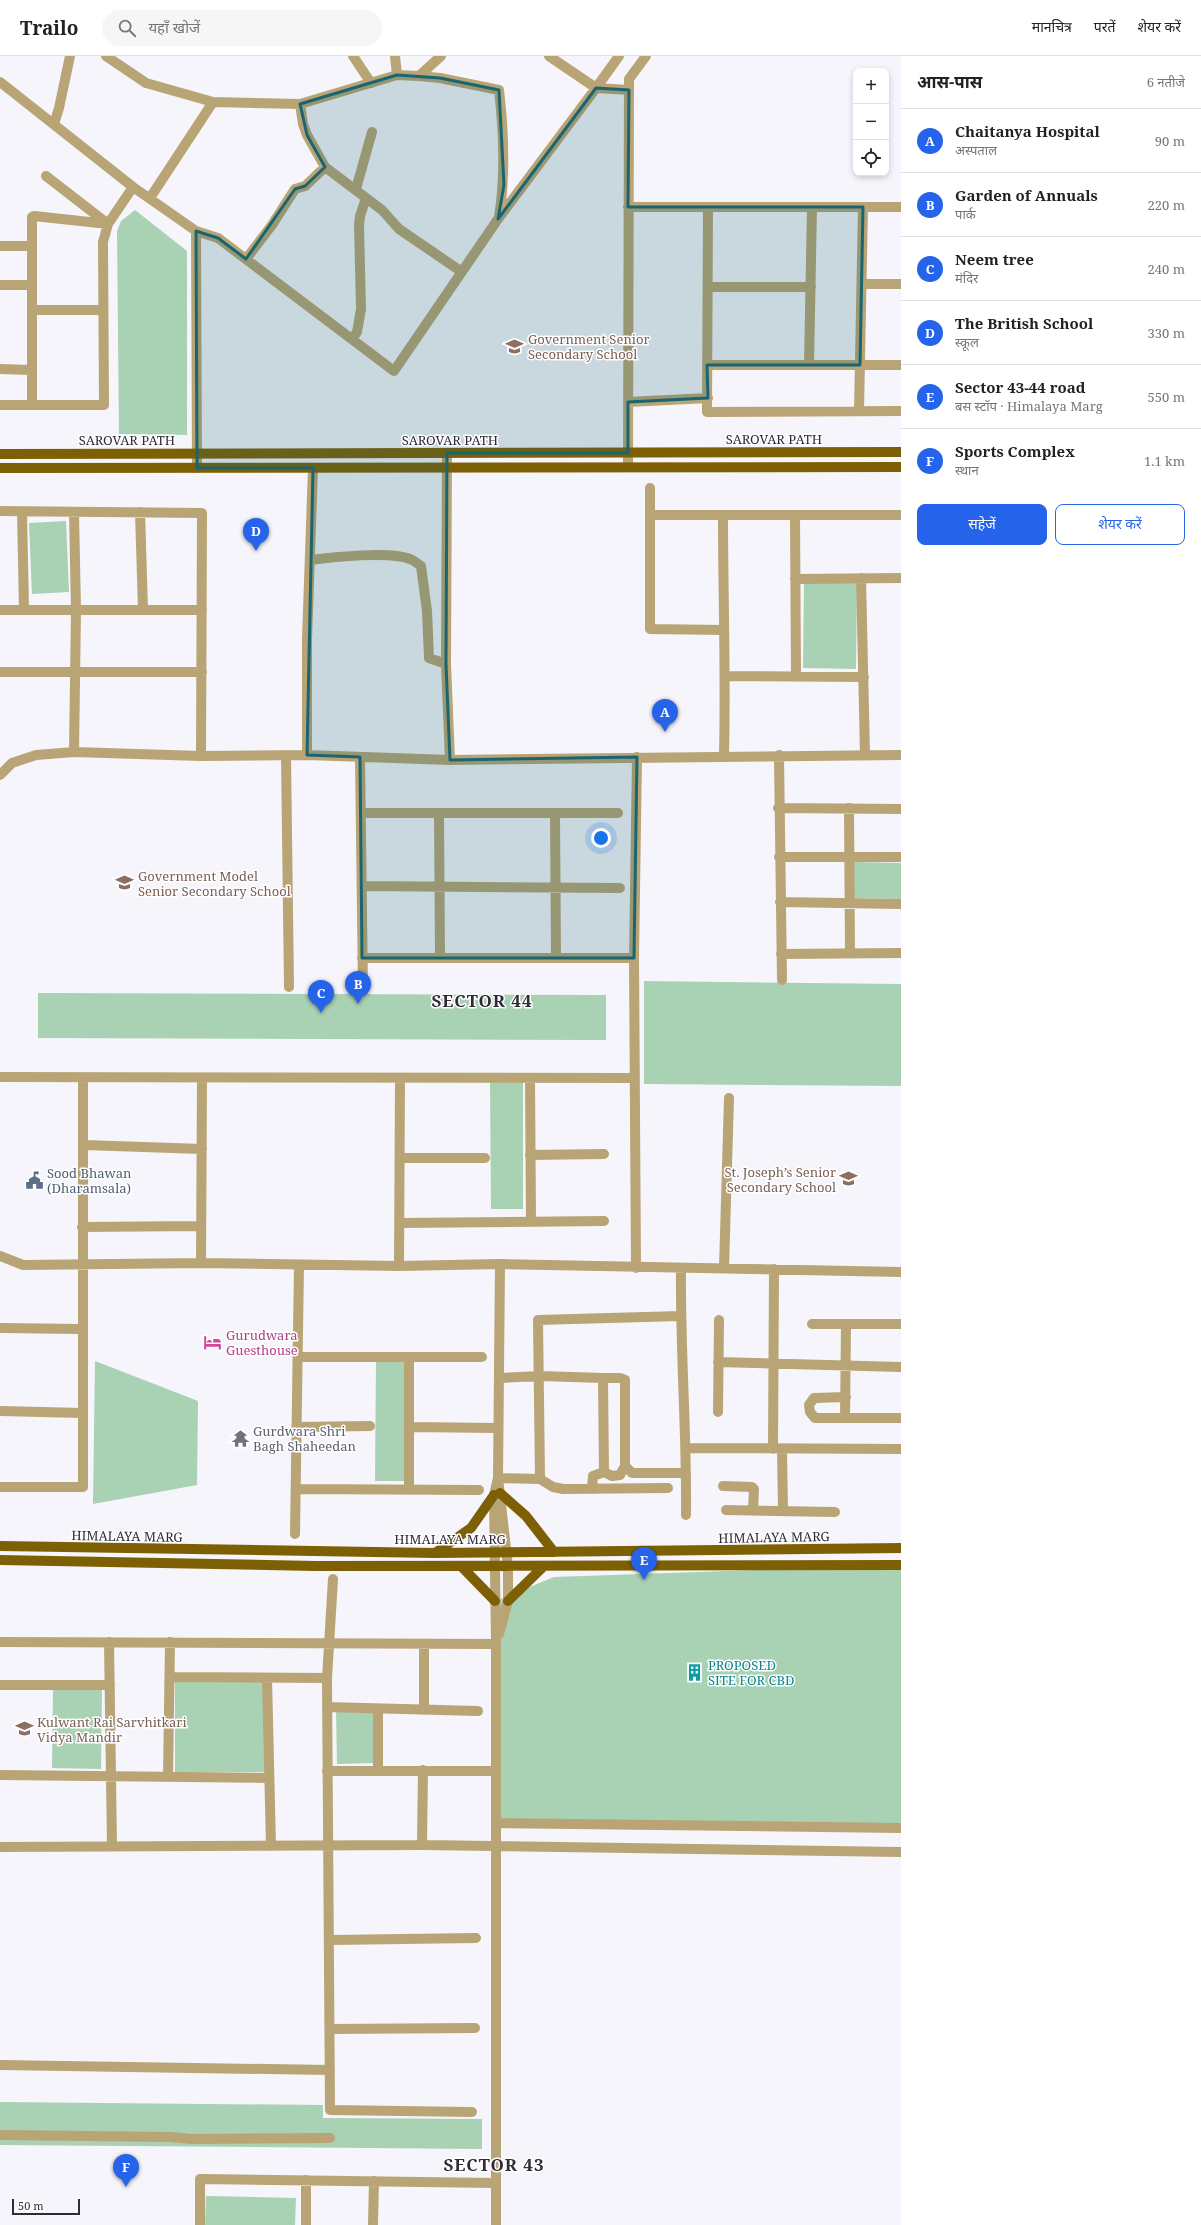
<!DOCTYPE html>
<html lang="hi">
<head>
<meta charset="utf-8">
<style>
	:root { --surface:#fff; --page:#f6f6f6; --text:#222; --muted:#767676; --line:#e0e0e0; --accent:#2563eb }
	body { margin:0; font-family:"Noto Serif","Noto Sans Devanagari",serif; background:var(--page); color:var(--text) }
	.controls { position:absolute; right:12px; top:12px; display:grid; overflow:hidden; border-radius:8px; box-shadow:0 2px 6px #0003 }
	.controls button { width:36px; height:36px; display:grid; place-items:center; padding:0; border:0; border-bottom:1px solid var(--line); background:var(--surface); color:var(--text); font:20px sans-serif }
	.scale { position:absolute; left:12px; bottom:10px; width:68px; box-sizing:border-box; padding-left:4px; border:2px solid #2f2c37; border-top:0; font-size:11px; line-height:14px; white-space:nowrap; color:#2f2c37; -webkit-text-stroke:3px #fff; paint-order:stroke }
	.you { position:absolute; left:601px; top:782px; width:14px; height:14px; margin:-10px; border:3px solid #fff; border-radius:50%; background:#1a73e8; box-shadow:0 0 0 6px #1a73e833 }
	.badge { display:grid; place-items:center; width:26px; height:26px; border-radius:50%; background:var(--accent); color:#fff; font-size:13px; font-weight:700 }
	.pin { position:absolute; translate:-50% -33px; filter:drop-shadow(0 1px 2px #0008) }
	.pin::after { content:''; position:absolute; top:21px; width:14px; height:12px; background:inherit; clip-path:polygon(0 0,100% 0,50% 100%) }
	.list { margin:0; padding:0; list-style:none }
	h2 { display:flex; justify-content:space-between; align-items:center; height:52px; margin:0; padding:0 16px; font-size:17px }
	h2 small { font-size:13px; font-weight:400; color:var(--muted) }
	.list li { display:grid; grid-template-columns:26px 1fr auto; gap:12px; align-items:center; box-sizing:border-box; height:64px; padding:0 16px; border-top:1px solid var(--line) }
	.list b { display:block; font-size:15px; white-space:nowrap }
	.list p { margin:0; font-size:13px; white-space:nowrap; color:var(--muted) }
	.list em { font-size:13px; font-style:normal; color:var(--muted) }
	.actions { display:flex; gap:8px; padding:12px 16px }
	.actions a { flex:1; padding:9px 0; border:1px solid var(--accent); border-radius:8px; text-align:center; font-size:14px; color:var(--accent) }
	.actions .main { background:var(--accent); color:#fff }
	.icon { flex:none; width:22px; height:22px; fill:none; stroke:currentColor; stroke-width:2; stroke-linecap:round; stroke-linejoin:round }
	.map { position:relative; flex:none; width:901px; height:2169px; overflow:hidden }
	header { display:flex; align-items:center; gap:24px; box-sizing:border-box; height:56px; padding:0 20px; background:var(--surface); border-bottom:1px solid var(--line) }
	header strong { font-size:19px }
	nav { display:flex; gap:22px; margin-inline-start:auto; font-size:14px }
	.search { width:280px; height:36px; background:var(--page); display:flex; align-items:center; gap:10px; box-sizing:border-box; padding:0 14px; border-radius:22px; color:var(--muted); font-size:15px }
	main { display:flex }
	aside { flex:1; background:var(--surface) }
	.map>svg:first-child { display:block }
</style>
</head>
<body>
<header>
<strong>Trailo</strong>
<div class="search"><svg class="icon" aria-label="search" viewBox="0 0 24 24"><circle cx="10" cy="10" r="6"/><path d="M15 15l6 6"/></svg>यहाँ खोजें</div>
<nav><a>मानचित्र</a><a>परतें</a><a>शेयर करें</a></nav>
</header>
<main>
<div class="map">
<svg width="901" height="2169" viewBox="0 0 901 2169">
	<rect width="100%" height="100%" fill="#f6f5fb"/>
	<path fill="#a9d1b3" d="M135,154L187,195V379L119,378L117,175L121,165Z
		M66,465L69,536L32,538L29,467Z
		M804,526L857,527L856,613L803,612Z
		M854,806L901,807V843L853,842Z
		M644,925L901,928V1030L644,1028Z
		M38,937L606,939V984L38,982Z
		M490,1026H523V1153H491Z
		M95,1305L198,1345L197,1429L93,1448Z
		M376,1305H406L405,1425H375Z
		M901,1509V1772L496,1767L498,1544L554,1521Z
		M175,1625L265,1626V1716H175Z
		M53,1634H102L101,1713L52,1712Z
		M374,1654L375,1707L337,1708L336,1655Z
		M0,2046L323,2049V2062L482,2063V2093L0,2089Z
		M206,2140L296,2142L295,2169H205Z"/>
	<g fill="none" stroke-linecap="round" stroke-linejoin="round">
		<path stroke="#b8a475" stroke-width="10" d="M106,0L146,27L213,46L300,48L397,19L419,20L441,0
			M353,0L371,27
			M395,0L397,19
			M549,0L596,32L619,0
			M419,20L440,22L499,34C504,77 506,118 499,161
			M0,26L133,131L196,175L197,412
			M300,48L303,68L307,79L325,111L382,154L399,173L462,216
			M54,68L59,52L70,0
			M46,120L108,168
			M356,133L372,76
			M150,142L213,46
			M628,151H901
			M708,151L707,356L901,355
			M196,175L218,182L394,315L498,163L596,32L629,34
			M0,190H32
			M246,203L272,169L295,133L305,130L325,111
			M862,228H901
			M0,229H32
			M708,231H811
			M32,254H103
			M352,283L357,276L361,253L359,169L360,160L366,142
			M707,309H901
			M809,309L812,151
			M0,313L32,314
			M628,346L708,342
			M0,349H104L103,186L108,168L133,131
			M32,349V161L34,160L108,168
			M859,355L863,151
			M447,397L446,608L450,704
			M628,411L629,23L646,0
			M650,432V573L724,574
			M0,455L202,457L201,700
			M22,456L24,554
			M74,456L76,554L74,696
			M140,456L143,554
			M650,459H901
			M723,459C723,539 726,619 724,699
			M795,459L796,620
			M310,504C332,501 390,495 410,503C414,504 418,508 421,510L427,555L429,602L446,608
			M861,522L865,699
			M795,523L901,522
			M0,554H202
			M0,616H202
			M726,620L864,621
			M307,699V583L313,412
			M779,699L782,924
			M286,700L289,931
			M360,701L363,935
			M0,719L12,707L36,699L74,696L201,700L307,699L450,704L901,699
			M778,752L901,753
			M849,752L850,897
			M361,757H618
			M439,757L440,902
			M555,757L556,902
			M779,801H901
			M362,830L620,832
			M780,846L901,848
			M781,898L901,897
			M362,902H634
			M0,1021L635,1022
			M530,1022L531,1166
			M84,1089L202,1093
			M530,1099L604,1098
			M400,1102H485
			M399,1167L604,1165
			M82,1171L200,1170
			M0,1200L23,1209L201,1207L399,1210L500,1208L901,1216
			M201,1207L202,1022
			M399,1210L400,1022
			M636,1212L634,902L637,701
			M681,1212C680,1294 687,1377 686,1459
			M724,1212L729,1042
			M812,1268H901
			M0,1272L81,1273
			M298,1301H482
			M718,1306L901,1311
			M500,1322L540,1320L603,1322
			M846,1341L814,1342L809,1349L810,1356L815,1362H901
			M0,1355L82,1357
			M718,1356L719,1264
			M845,1362L846,1268
			M297,1371L370,1370
			M409,1371L498,1372
			M686,1392L901,1393
			M773,1393L774,1213
			M782,1393L783,1455
			M625,1410V1324L620,1322H603L604,1416L612,1420L620,1419L625,1410L632,1417H686
			M498,1422L540,1423L538,1264L681,1260
			M540,1423L553,1431L563,1433L668,1432
			M723,1430L752,1431L754,1433L753,1454
			M0,1431H83V1022
			M296,1433L479,1434
			M592,1433L593,1420L604,1416
			M409,1434V1301
			M726,1454L835,1456
			M295,1478L299,1209
			M333,1523L327,1622L330,2054L472,2056
			M499,1578L508,1545V1510L498,1422L500,1208
			M0,1586L496,1588
			M109,1586L112,1790
			M170,1621L327,1622
			M267,1622L271,1790
			M0,1629H110
			M327,1651L478,1655
			M424,1654V1588
			M327,1715H495
			M378,1715V1653
			M0,1719L269,1722
			M168,1721L170,1586
			M496,1767L901,1772
			M422,1789L423,1714
			M0,1791L422,1789L901,1796
			M330,1884L476,1882
			M330,1973L475,1972
			M0,2009L330,2014
			M0,2079L170,2081L192,2083L330,2082
			M306,2124V2169
			M200,2169V2123L496,2127
			M373,2169L374,2125
			M496,2169V1588L494,1439L498,1422"/>
		<path stroke="#7d6003" stroke-width="10" d="M0,398L901,396
			M0,412L901,411
			M500,1437L526,1460L554,1496
			M0,1490L435,1497L901,1492
			M435,1497L471,1472L494,1439
			M0,1504L316,1510L901,1509
			M461,1510L495,1545
			M508,1545L544,1510"/>
	</g>
	<path fill="#1b6571" fill-opacity="0.2" stroke="#1b6571" stroke-width="3" stroke-linejoin="round" d="M397,19L440,22L499,34L504,129L498,163L596,32L629,34L628,151H863L860,309H707L708,342L628,346V397H447L446,608L450,704L637,701L634,902H362L360,701L307,699L313,412H197L196,175L218,182L246,203L295,133L305,130L325,111L307,79L300,48Z"/>
	<defs>
		<symbol id="school-bare" viewBox="-9 -9 18 18"><path d="M0-5L7-2L0 1L-7-2ZM-4 1L0 2.5L4 1V4Q0 6-4 4Z" fill="#8d6e63" stroke="#fff" stroke-width="2.5" paint-order="stroke"/></symbol>
		<symbol id="civic-bare" viewBox="-9 -9 18 18"><path d="M-.6-6.5H3V-4.5H.6V-3L4-1V1h2V6H-6V1h2V-1L-.6-3ZM-1.2 2.5V6h2.4V2.5Z" fill="#5c6f8a" stroke="#fff" stroke-width="2.5" paint-order="stroke"/></symbol>
		<symbol id="hotel-bare" viewBox="-9 -9 18 18"><path d="M-6-4.5h1.5V1H6V5H4.5V3h-9V5H-6ZM-4 0a1.8 1.8 0 1 1 3.6 0ZM.5 0V-2.5h3Q6-2.5 6 0Z" fill="#d1479c" stroke="#fff" stroke-width="2.5" paint-order="stroke"/></symbol>
		<symbol id="temple-bare" viewBox="-9 -9 18 18"><path d="M0-6L5-2H3V0L6.5 2.5H4V6H1.5V3h-3V6H-4V2.5H-6.5L-3 0V-2H-5Z" fill="#6b7280" stroke="#fff" stroke-width="2.5" paint-order="stroke"/></symbol>
		<symbol id="building-bare" viewBox="-9 -9 18 18"><path d="M-4-6H4V6H1V3H-1V6H-4ZM-2.5-4.3h1.7v1.8h-1.7ZM.8-4.3h1.7v1.8H.8ZM-2.5-1h1.7V.8h-1.7ZM.8-1h1.7V.8H.8Z" fill="#0f9aa8" stroke="#fff" stroke-width="2.5" paint-order="stroke"/></symbol>
	</defs>
	<g fill-rule="evenodd">
		<use href="#school-bare" x="502" y="278" width="25" height="25"/>
		<use href="#school-bare" x="112" y="814" width="25" height="25"/>
		<use href="#school-bare" x="836" y="1110" width="25" height="25"/>
		<use href="#civic-bare" x="22" y="1112" width="25" height="25"/>
		<use href="#hotel-bare" x="200" y="1274" width="25" height="25"/>
		<use href="#temple-bare" x="228" y="1370" width="25" height="25"/>
		<use href="#building-bare" x="682" y="1604" width="25" height="25"/>
		<use href="#school-bare" x="12" y="1660" width="25" height="25"/>
	</g>
	<g text-anchor="middle" dominant-baseline="central" stroke-width="3" stroke-linejoin="round" paint-order="stroke">
		<g font-size="13" fill="#785e54" stroke="#fff" text-anchor="start">
			<text x="528" y="283">Government Senior<tspan x="528" dy="15">Secondary School</tspan></text>
			<text x="138" y="820">Government Model<tspan x="138" dy="15">Senior Secondary School</tspan></text>
			<text x="836" y="1116" text-anchor="end">St. Joseph’s Senior<tspan x="836" dy="15">Secondary School</tspan></text>
			<text x="37" y="1666">Kulwant Rai Sarvhitkari<tspan x="37" dy="15">Vidya Mandir</tspan></text>
		</g>
		<g font-size="13" fill="#2f2c37" stroke="#fff">
			<text x="774" y="383">SAROVAR PATH</text>
			<text x="127" y="384">SAROVAR PATH</text>
			<text x="450" y="384">SAROVAR PATH</text>
			<text transform="translate(127 1480) rotate(1)">HIMALAYA MARG</text>
			<text transform="translate(774 1481) rotate(-1)">HIMALAYA MARG</text>
			<text x="450" y="1483">HIMALAYA MARG</text>
		</g>
		<g font-size="13" fill="#4e5e75" stroke="#fff" text-anchor="start">
			<text x="47" y="1117">Sood Bhawan<tspan x="47" dy="15">(Dharamsala)</tspan></text>
		</g>
		<g font-size="13" fill="#b23c85" stroke="#fff" text-anchor="start">
			<text x="226" y="1279">Gurudwara<tspan x="226" dy="15">Guesthouse</tspan></text>
		</g>
		<g font-size="13" fill="#5b616d" stroke="#fff" text-anchor="start">
			<text x="253" y="1375">Gurdwara Shri<tspan x="253" dy="15">Bagh Shaheedan</tspan></text>
		</g>
		<g font-size="13" fill="#0d838f" stroke="#fff" text-anchor="start">
			<text x="708" y="1609">PROPOSED<tspan x="708" dy="15">SITE FOR CBD</tspan></text>
		</g>
		<g font-size="17" font-weight="bold" letter-spacing="1" fill="#2f2c37" stroke="#fff">
			<text x="482" y="944">SECTOR 44</text>
			<text x="494" y="2108">SECTOR 43</text>
		</g>
	</g>
</svg>
<div class="controls">
<button>+</button>
<button>−</button>
<button><svg class="icon" aria-label="locate" viewBox="0 0 24 24"><circle cx="12" cy="12" r="6"/><path d="M12 2v4M12 18v4M2 12h4M18 12h4"/></svg></button>
</div>
<div class="scale">50 m</div>
<div class="you"></div>
<div class="pin badge" style="left:665px;top:676px">A</div>
<div class="pin badge" style="left:358px;top:948px">B</div>
<div class="pin badge" style="left:321px;top:957px">C</div>
<div class="pin badge" style="left:256px;top:495px">D</div>
<div class="pin badge" style="left:644px;top:1524px">E</div>
<div class="pin badge" style="left:126px;top:2131px">F</div>
</div>
<aside>
<h2>आस-पास<small>6 नतीजे</small></h2>
<ul class="list">
<li><span class="badge">A</span><div><b>Chaitanya Hospital</b><p>अस्पताल</p></div><em>90 m</em></li>
<li><span class="badge">B</span><div><b>Garden of Annuals</b><p>पार्क</p></div><em>220 m</em></li>
<li><span class="badge">C</span><div><b>Neem tree</b><p>मंदिर</p></div><em>240 m</em></li>
<li><span class="badge">D</span><div><b>The British School</b><p>स्कूल</p></div><em>330 m</em></li>
<li><span class="badge">E</span><div><b>Sector 43-44 road</b><p>बस स्टॉप · Himalaya Marg</p></div><em>550 m</em></li>
<li><span class="badge">F</span><div><b>Sports Complex</b><p>स्थान</p></div><em>1.1 km</em></li>
</ul>
<div class="actions"><a class="main">सहेजें</a><a>शेयर करें</a></div>
</aside>
</main>
</body>
</html>
